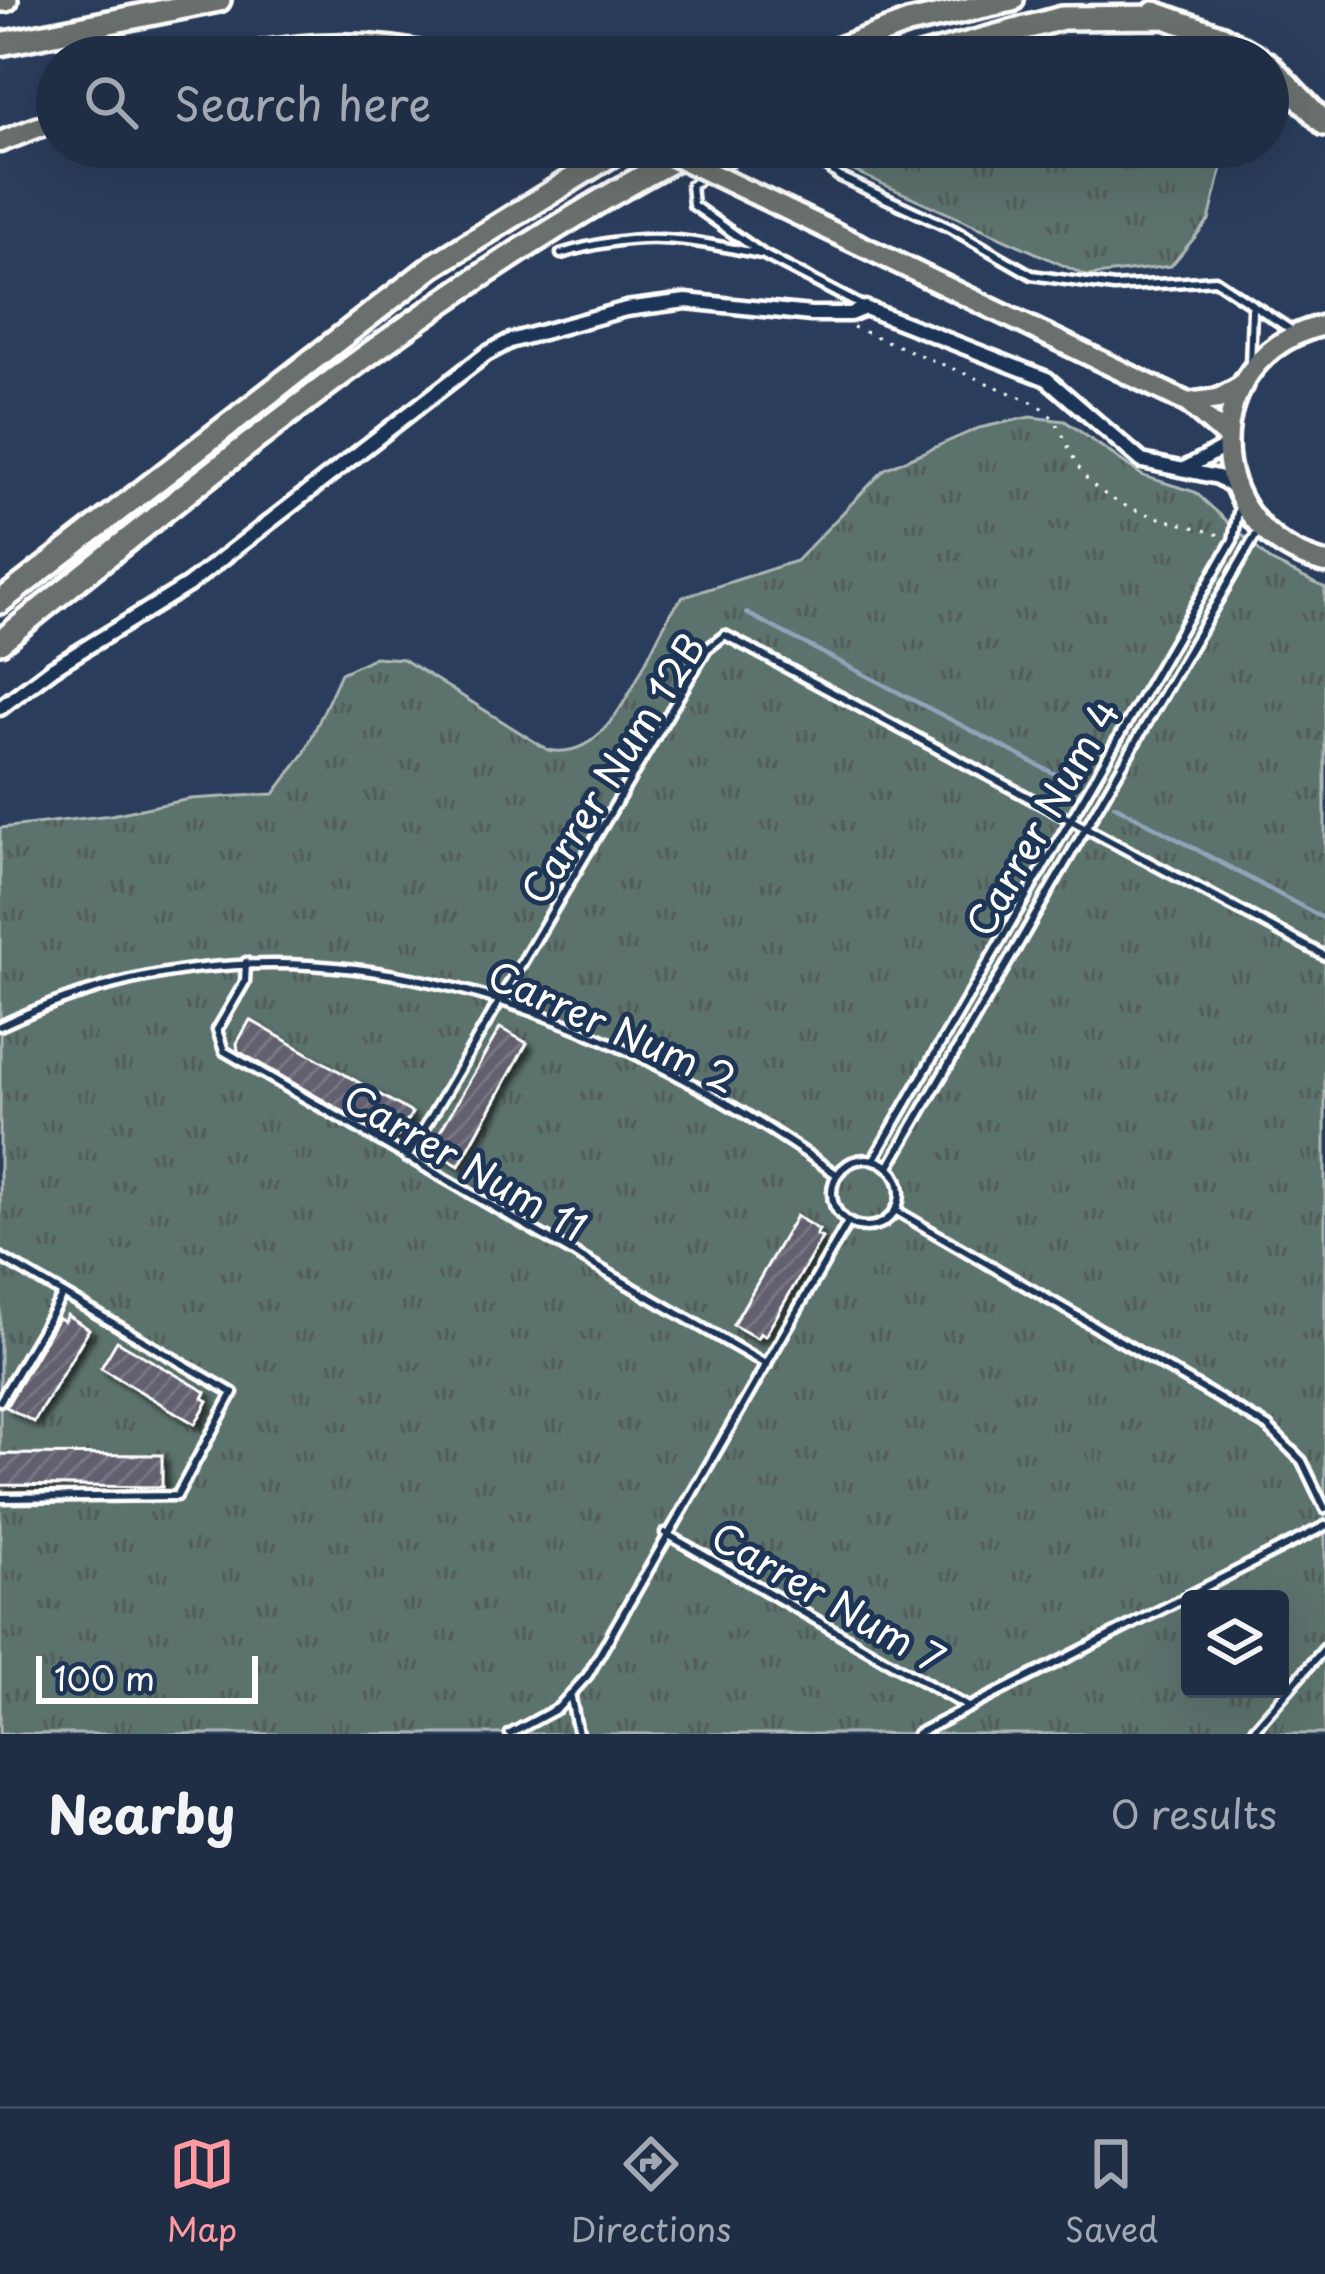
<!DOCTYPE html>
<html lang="en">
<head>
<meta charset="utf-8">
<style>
	:root { --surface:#202e45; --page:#2d3a50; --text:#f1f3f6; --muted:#a2a8b3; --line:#3d4a5e; --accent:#ff9aa2 }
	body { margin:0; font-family:"Playpen Sans",sans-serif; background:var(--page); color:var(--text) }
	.controls { position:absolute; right:36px; bottom:36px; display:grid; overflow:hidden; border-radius:12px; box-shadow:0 12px 48px #0002 }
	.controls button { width:108px; height:108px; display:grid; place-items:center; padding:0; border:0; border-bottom:3px solid var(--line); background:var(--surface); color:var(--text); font:60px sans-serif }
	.scale { position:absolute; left:36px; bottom:30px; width:222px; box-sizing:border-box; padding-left:12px; border:6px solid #fff; border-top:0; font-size:33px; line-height:42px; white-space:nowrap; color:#fff; -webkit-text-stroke:9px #1d3557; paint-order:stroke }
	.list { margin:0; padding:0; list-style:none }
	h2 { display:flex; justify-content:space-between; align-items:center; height:156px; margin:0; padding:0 48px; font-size:51px }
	h2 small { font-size:39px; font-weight:400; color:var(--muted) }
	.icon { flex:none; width:66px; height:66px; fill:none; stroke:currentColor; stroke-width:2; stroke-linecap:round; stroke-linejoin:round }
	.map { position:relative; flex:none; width:1325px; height:1734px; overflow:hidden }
	.search { position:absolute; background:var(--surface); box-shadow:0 12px 48px #0002; left:36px; right:36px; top:36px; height:132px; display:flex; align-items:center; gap:30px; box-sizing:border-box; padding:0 42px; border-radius:66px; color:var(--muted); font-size:45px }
	.sheet { height:372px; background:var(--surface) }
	nav { display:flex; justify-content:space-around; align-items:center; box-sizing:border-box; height:168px; border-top:3px solid var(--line); background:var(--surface); font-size:33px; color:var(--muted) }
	nav a { display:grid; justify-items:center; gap:6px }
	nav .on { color:var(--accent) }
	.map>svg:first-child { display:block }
</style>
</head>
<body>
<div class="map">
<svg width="1325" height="1734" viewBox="0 0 1325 1734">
	<defs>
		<pattern id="grass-tufts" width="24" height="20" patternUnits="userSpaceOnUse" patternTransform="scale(3)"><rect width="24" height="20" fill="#5c726d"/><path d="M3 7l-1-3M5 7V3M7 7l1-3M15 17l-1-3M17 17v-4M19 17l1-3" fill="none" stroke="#525b59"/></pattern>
		<pattern id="building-hatch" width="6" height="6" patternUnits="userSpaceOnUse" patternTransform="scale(3)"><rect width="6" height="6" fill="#625f6e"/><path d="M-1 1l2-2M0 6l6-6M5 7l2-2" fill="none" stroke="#7a7784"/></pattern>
		<filter id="shadow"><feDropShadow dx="5.5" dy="5.5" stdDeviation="3" flood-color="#0009"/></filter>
	</defs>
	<rect width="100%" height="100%" fill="#2b3d5c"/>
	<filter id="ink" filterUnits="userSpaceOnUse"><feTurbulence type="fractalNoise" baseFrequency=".00833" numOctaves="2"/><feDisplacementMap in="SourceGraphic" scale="24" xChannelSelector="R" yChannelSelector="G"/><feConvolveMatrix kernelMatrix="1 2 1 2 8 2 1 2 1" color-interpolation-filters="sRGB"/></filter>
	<g filter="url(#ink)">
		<path fill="url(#grass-tufts)" stroke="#aeb8b6" stroke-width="3" fill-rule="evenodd" d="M1105,46L1141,47L1182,57H1040L1065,48Z
			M853,147H1227L1209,220L1171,266L1087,276L845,167Z
			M1030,417L1065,421L1143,476L1195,492L1272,562L1325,588V1734H0V828L111,815L190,799L274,794L304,754L341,673L375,657L403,659L548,750C620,766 646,637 683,597L796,561L885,469L979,428ZM1190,1599H1280V1689H1190Z"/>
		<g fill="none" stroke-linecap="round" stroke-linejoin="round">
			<path stroke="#8fa4b9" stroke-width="4.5" d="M746,613L1076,785
				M1114,805L1325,919"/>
		</g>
		<path fill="url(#building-hatch)" stroke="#fff" stroke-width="3" filter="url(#shadow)" d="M250,1020L412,1113L398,1136L391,1139L238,1051L237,1043Z
			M500,1028L527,1043L459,1166L436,1152L439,1148L433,1144Z
			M796,1216L819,1230L816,1235L822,1238L765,1336L760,1333L757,1338L733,1325Z
			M67,1315L89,1329L34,1422L6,1407L58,1318L64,1321Z
			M117,1341L206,1392L203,1398L208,1401L195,1424L101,1368Z
			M0,1454L162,1455V1487L0,1485Z"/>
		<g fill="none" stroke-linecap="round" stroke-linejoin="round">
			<defs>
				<path id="lane" d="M770,147L729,161L691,185L693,205L764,255L864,307
					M802,147L840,177L952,229L1032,275L1114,287L1215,280L1294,332
					M561,254C640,230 681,238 760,254
					M1250,367L1252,309
					M246,962L245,982L217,1030L224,1051L767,1365
					M0,1026C290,888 591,1000 836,1174
					M407,1158L707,649L725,635L1325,956
					M832 1193a34 34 0 1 1 68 0a34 34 0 1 1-68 0Z
					M874,1159L1233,540L1239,506
					M889,1167L1260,528
					M895,1210L1268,1427L1302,1461L1325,1509
					M0,1257L233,1393L177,1496L0,1498
					M0,1401L63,1294
					M665,1533L966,1706
					M571,1698L578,1734
					M510,1734L558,1708L588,1675L848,1222
					M917,1734L1325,1526
					M1250,1734L1325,1648"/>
				<path id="street" d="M1186,468L1227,446
					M0,708L53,668L188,585L486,354L510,341L626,309L686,301L811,314H850L865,308L1047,379L1142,461L1218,477L1235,488"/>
				<path id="primary" d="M234,57C304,41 373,39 443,57
					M0,142L57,120
					M750,192L1188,403L1227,437
					M1325,325C1194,355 1196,531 1325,563
					M1188,403L1218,399L1242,386"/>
				<path id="highway" d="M0,0H6
					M1154,13L1222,37L1257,57
					M0,44L219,0
					M817,57L908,23L1012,0
					M920,57L1062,18L1166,17
					M1268,64L1325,124
					M0,602L433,266L624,147
					M0,642C222,465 445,278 698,147"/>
			</defs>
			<use href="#lane" stroke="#fff" stroke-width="15"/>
			<use href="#street" stroke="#fff" stroke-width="21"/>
			<use href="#primary" stroke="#fff" stroke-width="27"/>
			<use href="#highway" stroke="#fff" stroke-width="30"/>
			<path stroke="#fff" stroke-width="3" stroke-dasharray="3 9" stroke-linecap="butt" d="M853,327L1037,404C1066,422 1066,457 1089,481C1123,516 1178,520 1222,536"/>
			<use href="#lane" stroke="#1d3557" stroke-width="6"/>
			<use href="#street" stroke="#1d3557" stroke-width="12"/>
			<use href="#primary" stroke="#6b706d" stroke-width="18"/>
			<use href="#highway" stroke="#6b706d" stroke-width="21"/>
			<defs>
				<path id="primary-bridge" d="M656,147L750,192"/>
			</defs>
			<use href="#primary-bridge" stroke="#fff" stroke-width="27" stroke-linecap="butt"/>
			<use href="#primary-bridge" stroke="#6b706d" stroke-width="18"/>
		</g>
	</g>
	<g text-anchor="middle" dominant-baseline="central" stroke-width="10" stroke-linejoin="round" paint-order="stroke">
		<g font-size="39" fill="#fff" stroke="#1d3557">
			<text transform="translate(611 768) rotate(-58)">Carrer Num 12B</text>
			<text transform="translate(1041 817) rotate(-60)">Carrer Num 4</text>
			<text transform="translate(613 1025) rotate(24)">Carrer Num 2</text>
			<text transform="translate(466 1161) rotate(30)">Carrer Num 11</text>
			<text transform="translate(829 1596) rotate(30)">Carrer Num 7</text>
		</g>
	</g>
</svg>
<div class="controls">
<button><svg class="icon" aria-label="layers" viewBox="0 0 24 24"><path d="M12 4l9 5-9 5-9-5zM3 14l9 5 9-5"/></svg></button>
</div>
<div class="scale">100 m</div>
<div class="search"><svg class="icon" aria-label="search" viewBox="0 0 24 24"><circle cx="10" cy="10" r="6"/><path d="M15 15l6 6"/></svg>Search here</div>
</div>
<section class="sheet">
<h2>Nearby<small>0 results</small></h2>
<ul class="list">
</ul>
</section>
<nav>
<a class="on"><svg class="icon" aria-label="map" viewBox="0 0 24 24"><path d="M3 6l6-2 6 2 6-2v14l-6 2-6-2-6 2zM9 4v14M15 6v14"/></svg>Map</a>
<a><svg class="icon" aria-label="directions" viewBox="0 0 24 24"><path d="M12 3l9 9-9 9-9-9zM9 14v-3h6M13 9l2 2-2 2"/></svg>Directions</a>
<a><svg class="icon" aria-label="saved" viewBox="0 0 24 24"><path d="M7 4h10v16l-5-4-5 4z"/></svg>Saved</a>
</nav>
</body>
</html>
